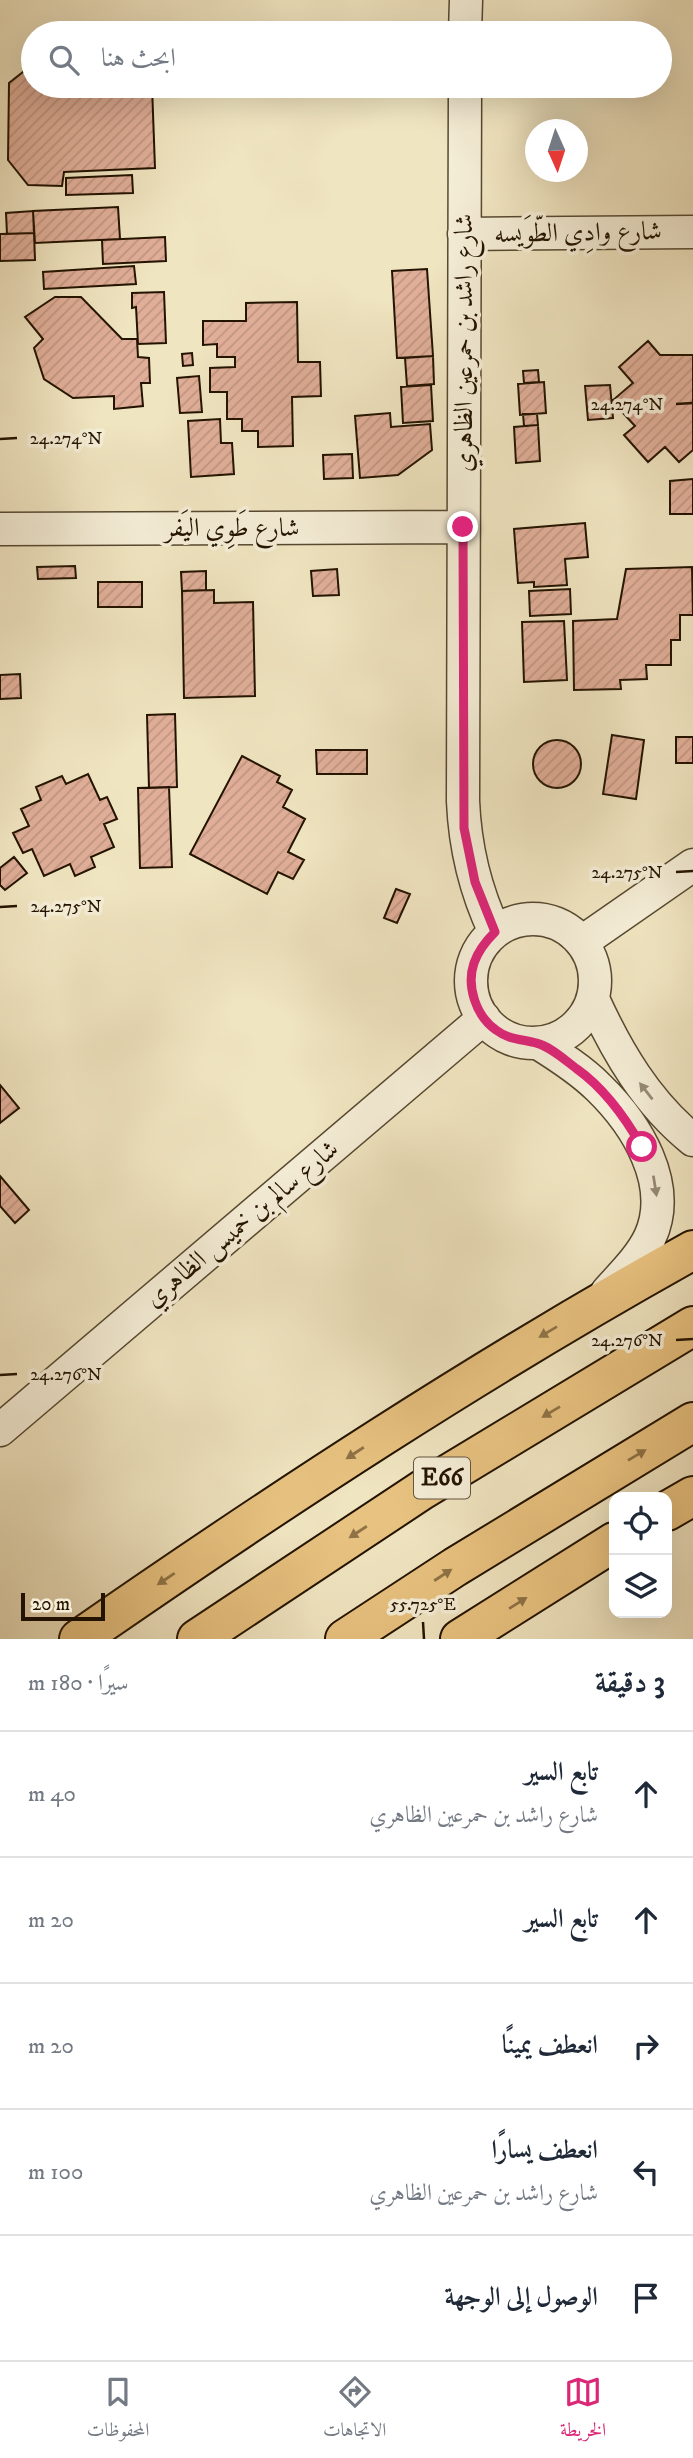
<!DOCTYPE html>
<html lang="ar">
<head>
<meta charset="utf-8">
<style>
	:root { --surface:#fff; --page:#f6f6f7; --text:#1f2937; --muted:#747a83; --line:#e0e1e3; --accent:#db2777 }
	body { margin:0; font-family:"IM FELL DW Pica",Amiri,serif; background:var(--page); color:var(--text); direction:rtl }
	.controls { position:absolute; right:21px; bottom:21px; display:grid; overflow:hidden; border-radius:14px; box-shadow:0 7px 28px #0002 }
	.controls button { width:63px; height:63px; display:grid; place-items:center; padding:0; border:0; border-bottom:2px solid var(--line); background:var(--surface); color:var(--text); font:35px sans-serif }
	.compass { position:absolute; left:525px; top:119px; width:63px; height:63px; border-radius:50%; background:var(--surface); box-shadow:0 7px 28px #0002; rotate:177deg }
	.scale { position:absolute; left:21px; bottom:18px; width:84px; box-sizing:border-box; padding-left:7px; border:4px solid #231300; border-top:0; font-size:19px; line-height:24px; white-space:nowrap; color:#231300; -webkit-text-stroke:5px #f5eed7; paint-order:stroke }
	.stop { position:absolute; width:21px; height:21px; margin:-16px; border:5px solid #db2777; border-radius:50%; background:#fff }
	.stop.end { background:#db2777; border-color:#fff; box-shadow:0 2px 7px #0008 }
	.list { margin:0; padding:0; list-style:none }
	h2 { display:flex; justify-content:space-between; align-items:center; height:91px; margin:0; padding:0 28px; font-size:30px }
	h2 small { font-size:23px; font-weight:400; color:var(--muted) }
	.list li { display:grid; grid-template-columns:46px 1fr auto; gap:21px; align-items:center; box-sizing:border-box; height:126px; padding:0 28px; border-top:2px solid var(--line) }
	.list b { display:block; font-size:26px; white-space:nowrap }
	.list p { margin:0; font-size:23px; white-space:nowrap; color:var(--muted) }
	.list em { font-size:23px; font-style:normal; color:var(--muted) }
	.icon { flex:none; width:38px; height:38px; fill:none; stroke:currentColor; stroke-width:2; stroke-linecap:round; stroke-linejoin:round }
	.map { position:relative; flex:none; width:693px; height:1639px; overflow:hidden; direction:ltr }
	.search { position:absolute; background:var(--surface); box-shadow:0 7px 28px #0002; left:21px; right:21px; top:21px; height:77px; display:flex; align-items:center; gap:18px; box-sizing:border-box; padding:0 24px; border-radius:38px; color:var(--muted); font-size:26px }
	.sheet { height:721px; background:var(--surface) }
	nav { display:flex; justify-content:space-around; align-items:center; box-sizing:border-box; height:98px; border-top:2px solid var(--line); background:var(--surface); font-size:19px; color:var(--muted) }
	nav a { display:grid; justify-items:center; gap:4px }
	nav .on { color:var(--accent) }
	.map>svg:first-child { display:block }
</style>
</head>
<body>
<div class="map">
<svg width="693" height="1639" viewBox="0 0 693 1639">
	<defs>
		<pattern id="building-hatch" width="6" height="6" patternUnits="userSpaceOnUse" patternTransform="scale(1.75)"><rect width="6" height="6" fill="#e1af99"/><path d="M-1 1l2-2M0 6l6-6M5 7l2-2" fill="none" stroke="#c19682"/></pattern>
	</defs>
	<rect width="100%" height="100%" fill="#f0e5c1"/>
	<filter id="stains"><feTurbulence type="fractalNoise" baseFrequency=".00286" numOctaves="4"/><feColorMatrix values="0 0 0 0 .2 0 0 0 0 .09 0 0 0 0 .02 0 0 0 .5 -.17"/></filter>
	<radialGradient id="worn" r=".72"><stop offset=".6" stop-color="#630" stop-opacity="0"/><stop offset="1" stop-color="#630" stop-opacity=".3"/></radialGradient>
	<path fill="url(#building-hatch)" stroke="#231300" stroke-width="2" d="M33,64V86H152L155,168L64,172L62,186L28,185L8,160L9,83Z
		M132,175L133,193L66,195V178Z
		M118,207L120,239L35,243L33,211Z
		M33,211L34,233L7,234L6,213Z
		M34,233L35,260L0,261V234Z
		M165,237L166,261L103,264L102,240Z
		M134,266L136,284L44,289L43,272Z
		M427,269L433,356L397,358L392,271Z
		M164,292L166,343L138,344L136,307L132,308V293Z
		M55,297H81L122,339H137L138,357L149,358L150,383H141L143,406L114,409V396L73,398L44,379L34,348L43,339L25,317Z
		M297,302L298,362H320L321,396L292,397L293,446L258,447V431H242V419H227V392H210V368L235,367V357H217V344L203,345V321H246V303Z
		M648,341L660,355H693V450L679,462L665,447L648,462L624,435L635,426L612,401L633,383L619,367Z
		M192,353L193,365L183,366L182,354Z
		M433,356L434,384L407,386L405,358Z
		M538,370L539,382L524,383L523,371Z
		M199,376L202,412L180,413L177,378Z
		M544,382L546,413L520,415L518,384Z
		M431,385L433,421L403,423L401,387Z
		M610,385L613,418L588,420L585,386Z
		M390,413L391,427L430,424L432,450L398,475L360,478L355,416Z
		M523,414H537L538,425L524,426Z
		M220,419L221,443H232L234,474L191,477L188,421Z
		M538,425L540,461L516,463L514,427Z
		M352,454L353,478L324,479L323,455Z
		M693,479V514H670V481Z
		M585,523L588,557L565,559L567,585L534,587V582L518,583L514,529Z
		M75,566L76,578L38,579L37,567Z
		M692,567L693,615H680V640H671V665H646L647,679L620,680L621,689L574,690L573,621L617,619L626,569Z
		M337,569L339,595L313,596L311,571Z
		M206,571V590L182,591L181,572Z
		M98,582H142V607H98Z
		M570,589L571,614L530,616L529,591Z
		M214,590V603L253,602L255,696L184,698L182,591Z
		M564,621L567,680L524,682L522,622Z
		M20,674L21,698L0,699V675Z
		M175,714L177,787L149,788L147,715Z
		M612,735L644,740L636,799L603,794Z
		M676,737H693V763H676Z
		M533 764a24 24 0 1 1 48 0a24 24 0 1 1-48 0Z
		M316,750H367V774H317Z
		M242,756L280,776L277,782L292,790L283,807L305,819L288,852L304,860L293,879L278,872L267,894L190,854Z
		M88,774L100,800L107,797L117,819L104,824L114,847L91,857L95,867L75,876L70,864L44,876L32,849L23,853L13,833L29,826L21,809L41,800L36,787L62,776L66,784Z
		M169,787L172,867L140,868L138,788Z
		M14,857L27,873L5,890L0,885V868Z
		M396,889L410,894L397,923L384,918Z
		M0,1085L19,1108L0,1123Z
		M0,1176L29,1210L15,1223L0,1206Z"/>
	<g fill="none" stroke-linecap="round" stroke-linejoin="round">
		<defs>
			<path id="street" d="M465,33L466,0
				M465,86L463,801C465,848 475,890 495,932
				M464,234L693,232
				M0,529L463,527
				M471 981a62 62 0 1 1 124 0a62 62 0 1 1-124 0Z
				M582,942L693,865
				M593,999C617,1052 647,1103 693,1140
				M538,1043C559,1056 581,1070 599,1088C636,1124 674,1184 650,1237C640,1258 622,1275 607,1292
				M0,1430L484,1018"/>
			<path id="highway" d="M667,1511L693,1496
				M79,1639C278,1501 481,1368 693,1250
				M197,1639L422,1490L693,1326
				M345,1639L455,1567L693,1422
				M460,1639L614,1542"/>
		</defs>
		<use href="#street" stroke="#564830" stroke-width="35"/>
		<use href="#highway" stroke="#231300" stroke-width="42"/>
		<use href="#street" stroke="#f5eed7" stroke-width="32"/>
		<use href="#highway" stroke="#e8c280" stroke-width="38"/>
	</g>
	<defs><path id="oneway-solid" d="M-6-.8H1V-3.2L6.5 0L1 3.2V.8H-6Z" transform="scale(1.75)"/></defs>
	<g fill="#968b76">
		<use href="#oneway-solid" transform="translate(646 1091) rotate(-128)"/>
		<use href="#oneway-solid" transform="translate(655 1186) rotate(81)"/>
	</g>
	<g fill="#8f7346">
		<use href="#oneway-solid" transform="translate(548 1332) rotate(149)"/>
		<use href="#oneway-solid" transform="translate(551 1412) rotate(149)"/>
		<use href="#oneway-solid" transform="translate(355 1453) rotate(147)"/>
		<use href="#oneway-solid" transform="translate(637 1455) rotate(-31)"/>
		<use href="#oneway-solid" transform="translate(358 1532) rotate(147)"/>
		<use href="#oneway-solid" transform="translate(443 1575) rotate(-33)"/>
		<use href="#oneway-solid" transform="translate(166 1579) rotate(146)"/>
		<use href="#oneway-solid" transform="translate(518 1603) rotate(-32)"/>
	</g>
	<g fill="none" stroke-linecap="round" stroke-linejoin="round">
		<path stroke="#db2777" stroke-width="9" d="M463,527L464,828L475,882L495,932C486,941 478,951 474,963C466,986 476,1016 496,1030C509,1040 522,1039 536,1043C550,1046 566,1061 577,1069C605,1089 625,1117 642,1147"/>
	</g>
	<path fill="none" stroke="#231300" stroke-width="2.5" d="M676,404L693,403M0,439L17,438M676,872L693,871M0,907L17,906M676,1340L693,1339M0,1375L17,1374M423,1622L424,1639"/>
	<g text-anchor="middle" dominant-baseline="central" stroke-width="7" stroke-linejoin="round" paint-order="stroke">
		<rect fill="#f5eed7" stroke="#625540" stroke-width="2" x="414" y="1457.5" width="56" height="41" rx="5"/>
		<g font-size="24" font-weight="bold" fill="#231300">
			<text x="442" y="1478">E66</text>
		</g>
		<g font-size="26" fill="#231300" stroke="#f5eed7">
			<text transform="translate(578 233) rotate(-1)">شارع وادِي الطّوَيسه</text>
			<text transform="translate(464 343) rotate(-90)">شارع راشد بن حمرعين الظاهري</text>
			<text x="232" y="528">شارع طَوِي اليَفر</text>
			<text transform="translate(242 1224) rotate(-40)">شارع سالم بن خميس الظاهري</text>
		</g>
	</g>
	<g font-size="18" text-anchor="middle" fill="#231300" stroke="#f5eed7" stroke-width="7" stroke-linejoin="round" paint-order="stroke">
		<text x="627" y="410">24.274°N</text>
		<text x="66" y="444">24.274°N</text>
		<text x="627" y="878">24.275°N</text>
		<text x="66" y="912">24.275°N</text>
		<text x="627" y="1346">24.276°N</text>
		<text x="66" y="1380">24.276°N</text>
		<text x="423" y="1610">55.725°E</text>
	</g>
	<rect width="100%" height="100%" filter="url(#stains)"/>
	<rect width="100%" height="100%" fill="url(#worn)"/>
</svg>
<div class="controls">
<button><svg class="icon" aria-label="locate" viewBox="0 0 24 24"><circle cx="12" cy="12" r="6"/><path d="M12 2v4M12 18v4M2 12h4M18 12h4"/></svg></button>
<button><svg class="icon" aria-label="layers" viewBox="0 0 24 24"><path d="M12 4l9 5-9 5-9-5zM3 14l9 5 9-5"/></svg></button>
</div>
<svg class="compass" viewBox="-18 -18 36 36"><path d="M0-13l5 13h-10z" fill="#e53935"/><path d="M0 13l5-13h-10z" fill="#747a83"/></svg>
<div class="scale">20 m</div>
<div class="stop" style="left:642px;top:1147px"></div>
<div class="stop end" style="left:463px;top:527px"></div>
<div class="search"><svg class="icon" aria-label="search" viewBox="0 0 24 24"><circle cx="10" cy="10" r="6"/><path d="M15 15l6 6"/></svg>ابحث هنا</div>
</div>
<section class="sheet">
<h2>3 دقيقة<small>سيرًا · 180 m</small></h2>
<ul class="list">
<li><svg class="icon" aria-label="ahead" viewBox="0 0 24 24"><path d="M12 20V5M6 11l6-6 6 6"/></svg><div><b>تابع السير</b><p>شارع راشد بن حمرعين الظاهري</p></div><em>40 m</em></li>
<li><svg class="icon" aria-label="ahead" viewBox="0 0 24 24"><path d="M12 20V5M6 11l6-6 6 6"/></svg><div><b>تابع السير</b></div><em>20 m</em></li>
<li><svg class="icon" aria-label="right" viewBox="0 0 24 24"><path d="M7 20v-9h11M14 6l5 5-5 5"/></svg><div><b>انعطف يمينًا</b></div><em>20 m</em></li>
<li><svg class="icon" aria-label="left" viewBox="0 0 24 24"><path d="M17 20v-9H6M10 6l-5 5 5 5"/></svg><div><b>انعطف يسارًا</b><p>شارع راشد بن حمرعين الظاهري</p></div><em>100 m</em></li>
<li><svg class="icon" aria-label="arrive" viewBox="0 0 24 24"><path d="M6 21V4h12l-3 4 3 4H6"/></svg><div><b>الوصول إلى الوجهة</b></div></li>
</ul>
</section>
<nav>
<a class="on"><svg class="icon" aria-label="map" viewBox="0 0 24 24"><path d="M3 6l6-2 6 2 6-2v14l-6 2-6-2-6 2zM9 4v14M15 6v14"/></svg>الخريطة</a>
<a><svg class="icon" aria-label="directions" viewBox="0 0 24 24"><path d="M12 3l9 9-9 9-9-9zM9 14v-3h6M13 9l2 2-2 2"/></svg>الاتجاهات</a>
<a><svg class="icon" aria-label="saved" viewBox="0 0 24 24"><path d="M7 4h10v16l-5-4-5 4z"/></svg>المحفوظات</a>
</nav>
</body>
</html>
